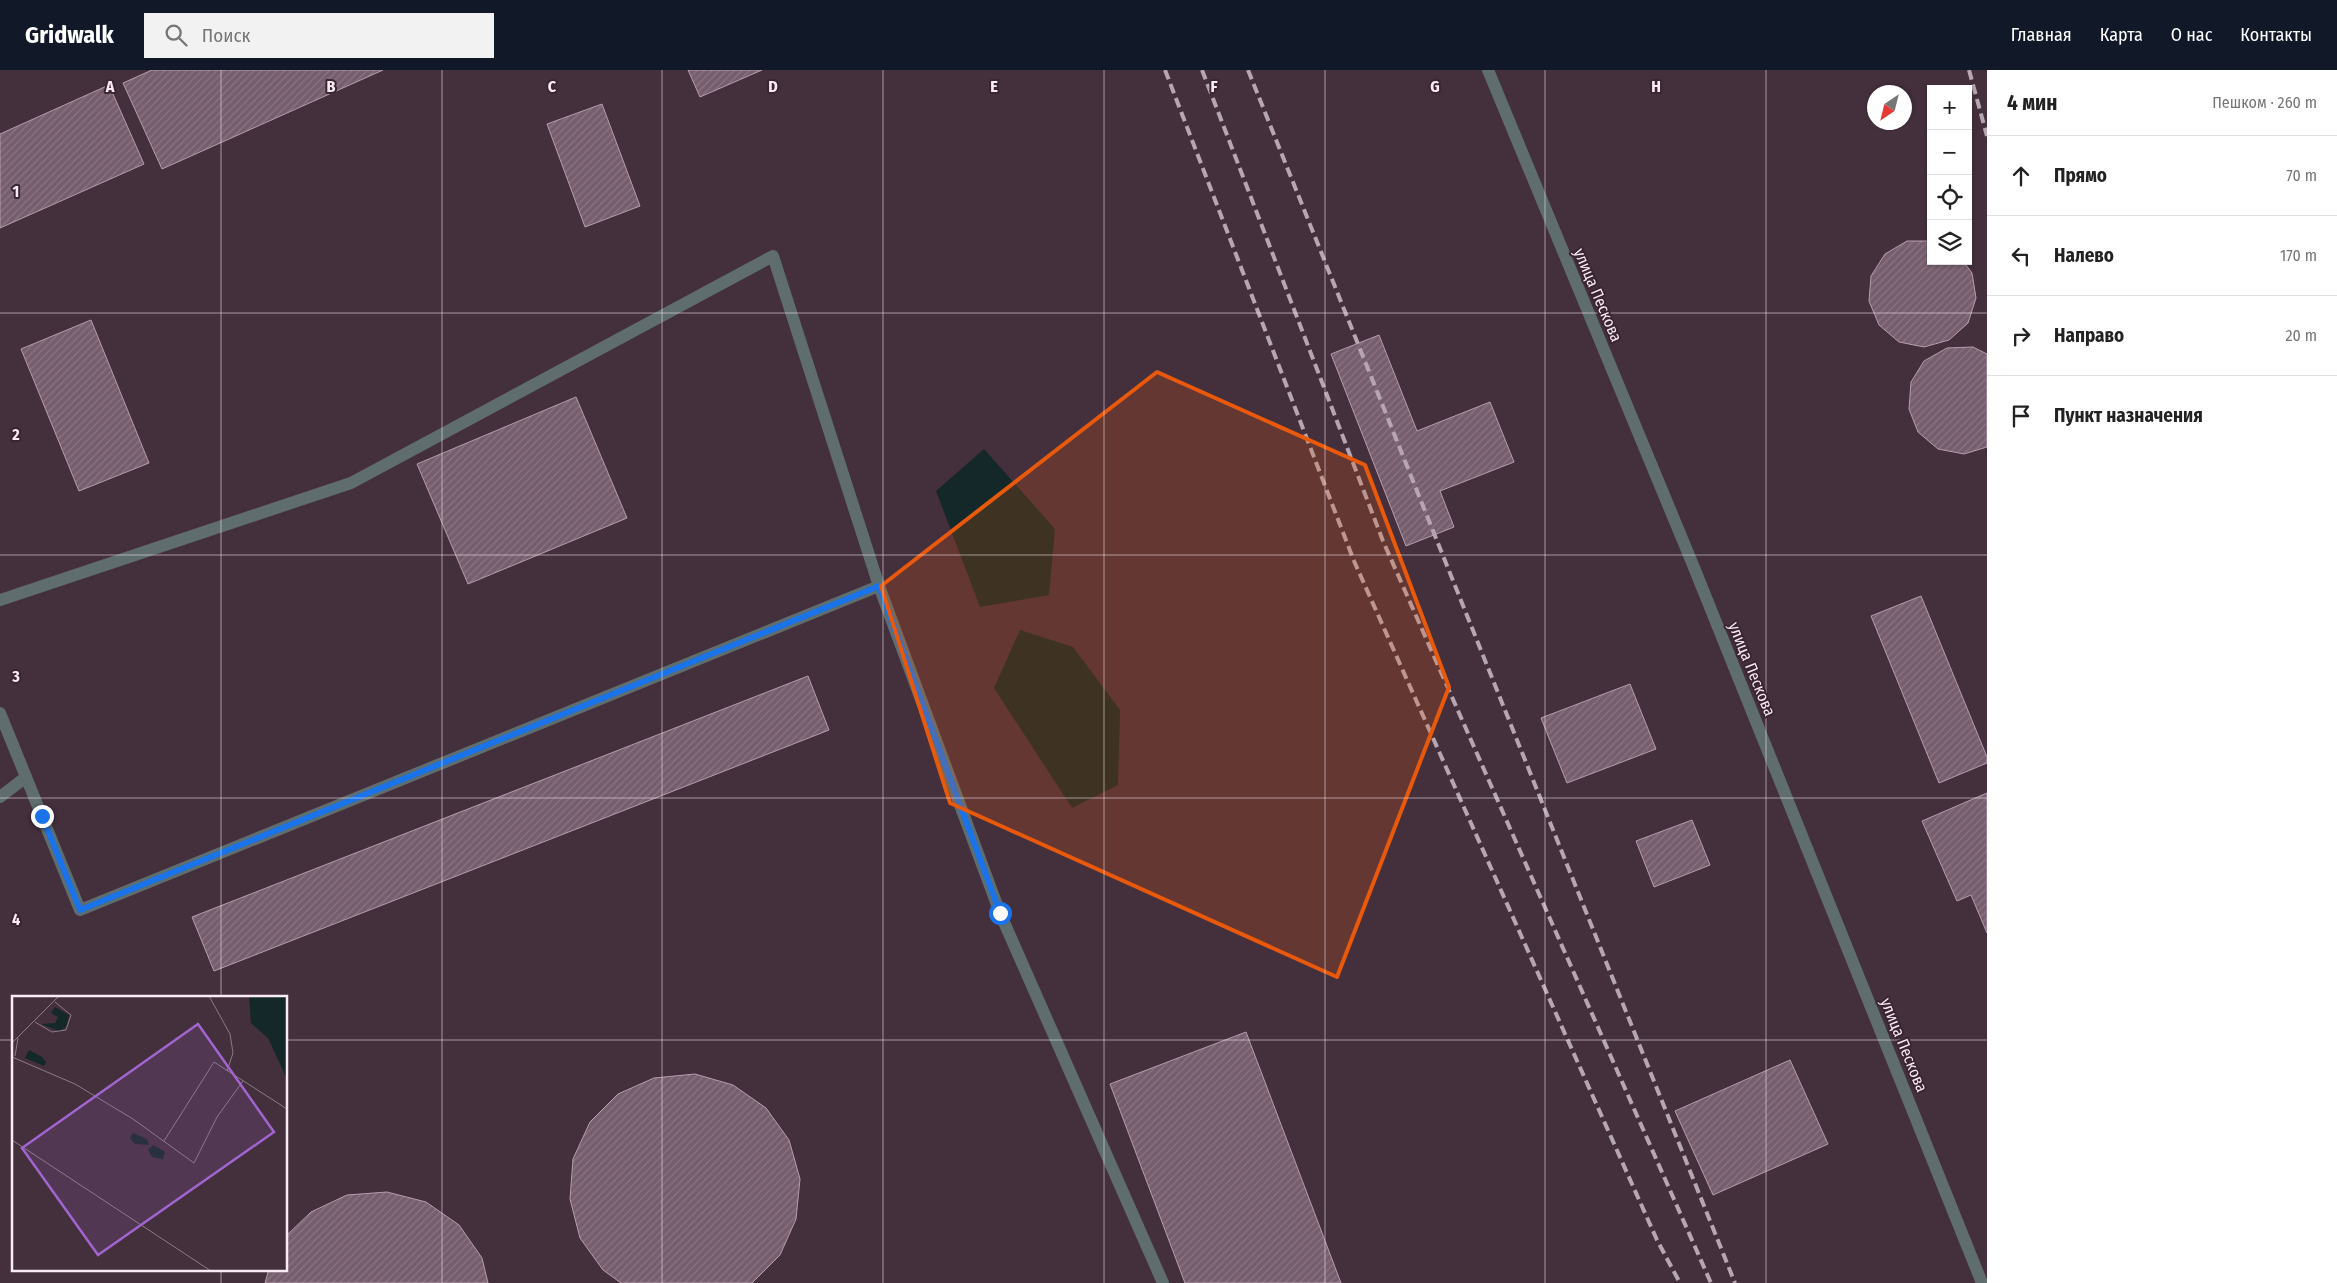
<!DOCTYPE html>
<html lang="ru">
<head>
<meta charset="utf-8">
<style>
	:root { --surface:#fff; --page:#f2f2f2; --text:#222; --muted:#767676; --line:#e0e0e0; --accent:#111827 }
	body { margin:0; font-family:"Fira Sans Condensed",sans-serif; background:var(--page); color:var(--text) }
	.controls { position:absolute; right:15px; top:15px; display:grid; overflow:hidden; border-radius:0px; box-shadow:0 1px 4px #0004 }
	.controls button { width:45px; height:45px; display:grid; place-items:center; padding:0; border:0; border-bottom:1px solid var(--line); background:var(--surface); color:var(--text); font:25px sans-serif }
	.compass { position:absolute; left:1867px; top:15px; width:45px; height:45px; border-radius:50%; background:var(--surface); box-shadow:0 1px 4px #0004; rotate:215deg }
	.stop { position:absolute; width:15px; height:15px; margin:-11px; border:4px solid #1a73e8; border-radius:50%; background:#fff }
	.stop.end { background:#1a73e8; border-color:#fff; box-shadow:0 1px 5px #0008 }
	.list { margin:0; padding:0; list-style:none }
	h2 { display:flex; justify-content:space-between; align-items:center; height:65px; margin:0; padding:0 20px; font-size:21px }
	h2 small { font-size:16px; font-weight:400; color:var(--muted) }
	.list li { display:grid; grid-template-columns:32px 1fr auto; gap:15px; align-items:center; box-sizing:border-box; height:80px; padding:0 20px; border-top:1px solid var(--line) }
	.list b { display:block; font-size:19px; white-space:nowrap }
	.list em { font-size:16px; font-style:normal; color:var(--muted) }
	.icon { flex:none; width:28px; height:28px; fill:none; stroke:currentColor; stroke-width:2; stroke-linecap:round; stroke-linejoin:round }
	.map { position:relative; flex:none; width:1987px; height:1213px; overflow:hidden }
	header { display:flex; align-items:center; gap:30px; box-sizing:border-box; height:70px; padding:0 25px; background:var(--accent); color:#fff }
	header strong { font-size:24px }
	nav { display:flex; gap:28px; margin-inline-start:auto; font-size:18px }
	.search { width:350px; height:45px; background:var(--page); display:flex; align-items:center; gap:12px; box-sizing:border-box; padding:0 18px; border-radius:0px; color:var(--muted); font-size:19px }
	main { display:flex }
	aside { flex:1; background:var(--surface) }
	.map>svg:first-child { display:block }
</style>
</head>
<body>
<header>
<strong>Gridwalk</strong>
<div class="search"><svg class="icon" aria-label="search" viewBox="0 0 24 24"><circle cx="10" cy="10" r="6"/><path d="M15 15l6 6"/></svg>Поиск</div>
<nav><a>Главная</a><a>Карта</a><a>О нас</a><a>Контакты</a></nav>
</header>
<main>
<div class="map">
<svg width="1987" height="1213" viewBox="0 0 1987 1213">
	<defs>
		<pattern id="building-hatch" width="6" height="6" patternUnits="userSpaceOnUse" patternTransform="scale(1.25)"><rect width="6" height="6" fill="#765e6e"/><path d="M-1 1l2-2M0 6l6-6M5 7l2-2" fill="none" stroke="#8a7583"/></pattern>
	</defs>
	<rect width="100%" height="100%" fill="#442f3d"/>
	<path fill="#152829" d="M984,379L1055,459L1049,525L980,537L936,421Z
		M1020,560L1073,577L1120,640L1118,715L1072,738L994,618Z"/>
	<path fill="url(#building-hatch)" stroke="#b79dae" d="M152,0H383L162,99L123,13Z
		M688,0H762L700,27Z
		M109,15L144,94L0,158V64Z
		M602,34L640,136L585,157L547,54Z
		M1907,171H1931V191H1963L1972,203L1976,228L1968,253L1949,270L1924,277L1899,272L1879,255L1869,231L1871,206L1885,184Z
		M91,250L149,393L79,421L21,279Z
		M1379,265L1417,361L1490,332L1514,392L1440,421L1454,457L1406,476L1331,284Z
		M1973,277L1987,284V377L1964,384L1938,379L1918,362L1909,339L1911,312L1924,291L1947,278Z
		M576,327L627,448L468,514L417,394Z
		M1921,526L1987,687V693L1939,713L1871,546Z
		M808,606L829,660L214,901L192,847Z
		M1630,614L1656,679L1567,713L1541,648Z
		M1987,723V863L1971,825L1957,831L1922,751Z
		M1692,750L1710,795L1654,817L1636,771Z
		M1246,962L1341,1213H1185L1110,1014Z
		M1790,990L1828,1074L1713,1125L1675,1041Z
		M695,1004L733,1015L766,1038L789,1070L800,1109L796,1149L780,1185L752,1213H621L603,1200L580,1168L570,1129L573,1089L590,1052L618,1024L654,1008Z
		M387,1122L426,1132L459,1155L482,1188L488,1213H265L269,1199H286V1166L311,1142L347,1125Z"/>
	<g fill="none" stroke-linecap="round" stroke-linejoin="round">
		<path stroke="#5f6d6f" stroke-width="12" d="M1488,0L1693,495L1982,1213
			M0,530L351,413L773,186L879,516L1000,843L1163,1213
			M0,643L80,840L879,516
			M0,727L26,707"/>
		<path stroke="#b6a6b1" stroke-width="4" stroke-dasharray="10 5" stroke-linecap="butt" d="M1165,0L1354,491L1657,1170L1680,1213
			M1202,0L1383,471L1711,1213
			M1248,0L1735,1213
			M1969,0L1987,66"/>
	</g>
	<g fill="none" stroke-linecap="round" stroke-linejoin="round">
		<path stroke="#1a73e8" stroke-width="6" d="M42,746L80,840L879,516L1000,843"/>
	</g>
	<path fill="#e8590c" fill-opacity="0.2" stroke="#e8590c" stroke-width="4" stroke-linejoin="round" d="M1157,302L1365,395L1449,617L1337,907L950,733L881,516Z"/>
	<path fill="none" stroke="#f9ebf4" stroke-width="1" stroke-opacity="0.55" d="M221,0V927M442,0V1213M662,0V1213M883,0V1213M1104,0V1213M1325,0V1213M1545,0V1213M1766,0V1213M0,243H1987M0,485H1987M0,728H1987M0,970H14M286,970H1987M221,1199V1213"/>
	<g text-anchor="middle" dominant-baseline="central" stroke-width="4" stroke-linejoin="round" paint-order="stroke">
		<g font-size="16" fill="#f9ebf4" stroke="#3a2533">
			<text transform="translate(1598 225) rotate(67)">улица Пескова</text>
			<text transform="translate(1752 599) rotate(68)">улица Пескова</text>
			<text transform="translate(1904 975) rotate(68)">улица Пескова</text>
		</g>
	</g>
	<g transform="translate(12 926)">
		<rect width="275" height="275" fill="#442f3d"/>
		<path d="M237,0H275V83L256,42L239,27ZM43,11L57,19L54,31L47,35L29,28L43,27L46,21L39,17ZM17,54L30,61L34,66L32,70L13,62ZM121,137L135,143L137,149L123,148L118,142ZM141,149L153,156L151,163L140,161L136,154Z" fill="#152829"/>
		<path fill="none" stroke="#8c7a86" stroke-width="1" d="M197,0L218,38L221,57L215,75M23,26L40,36L54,34L59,19L43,6M0,47L47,0M3,60L6,42M0,61L63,88L121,123L182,167L205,121L231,85M0,144L199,275M152,145L202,66L275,113"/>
		<path fill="#a165cf" fill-opacity="0.15" stroke="#a165cf" stroke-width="2.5" d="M186,28L262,136L86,259L10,152Z"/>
		<rect width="275" height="275" fill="none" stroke="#f9ebf4" stroke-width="2.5"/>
	</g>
	<g font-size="16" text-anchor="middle" font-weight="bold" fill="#f9ebf4" stroke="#3a2533" stroke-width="4" stroke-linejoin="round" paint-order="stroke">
		<text x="110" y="22">A</text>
		<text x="331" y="22">B</text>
		<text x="552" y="22">C</text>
		<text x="773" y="22">D</text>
		<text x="994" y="22">E</text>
		<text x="1214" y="22">F</text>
		<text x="1435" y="22">G</text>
		<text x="1656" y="22">H</text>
		<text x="16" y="127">1</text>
		<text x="16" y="370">2</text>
		<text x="16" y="612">3</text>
		<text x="16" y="855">4</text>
	</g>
</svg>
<div class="controls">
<button>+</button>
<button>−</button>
<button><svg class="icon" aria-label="locate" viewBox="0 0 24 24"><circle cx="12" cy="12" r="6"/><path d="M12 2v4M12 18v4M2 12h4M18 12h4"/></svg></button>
<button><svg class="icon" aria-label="layers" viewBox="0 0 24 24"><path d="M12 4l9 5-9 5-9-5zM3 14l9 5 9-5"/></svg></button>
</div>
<svg class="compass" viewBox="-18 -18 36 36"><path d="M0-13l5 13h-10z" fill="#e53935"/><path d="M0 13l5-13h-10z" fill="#767676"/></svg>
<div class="stop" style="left:1000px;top:843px"></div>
<div class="stop end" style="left:42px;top:746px"></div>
</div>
<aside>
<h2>4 мин<small>Пешком · 260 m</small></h2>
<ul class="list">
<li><svg class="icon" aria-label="ahead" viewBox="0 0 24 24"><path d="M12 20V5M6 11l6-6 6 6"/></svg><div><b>Прямо</b></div><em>70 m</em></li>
<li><svg class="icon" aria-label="left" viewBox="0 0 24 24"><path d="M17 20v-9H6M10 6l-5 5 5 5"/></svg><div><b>Налево</b></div><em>170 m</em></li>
<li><svg class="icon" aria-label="right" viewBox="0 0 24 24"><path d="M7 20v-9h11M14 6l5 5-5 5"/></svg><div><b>Направо</b></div><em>20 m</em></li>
<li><svg class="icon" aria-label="arrive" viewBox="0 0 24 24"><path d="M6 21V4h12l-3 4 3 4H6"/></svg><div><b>Пункт назначения</b></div></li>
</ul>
</aside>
</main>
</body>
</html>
